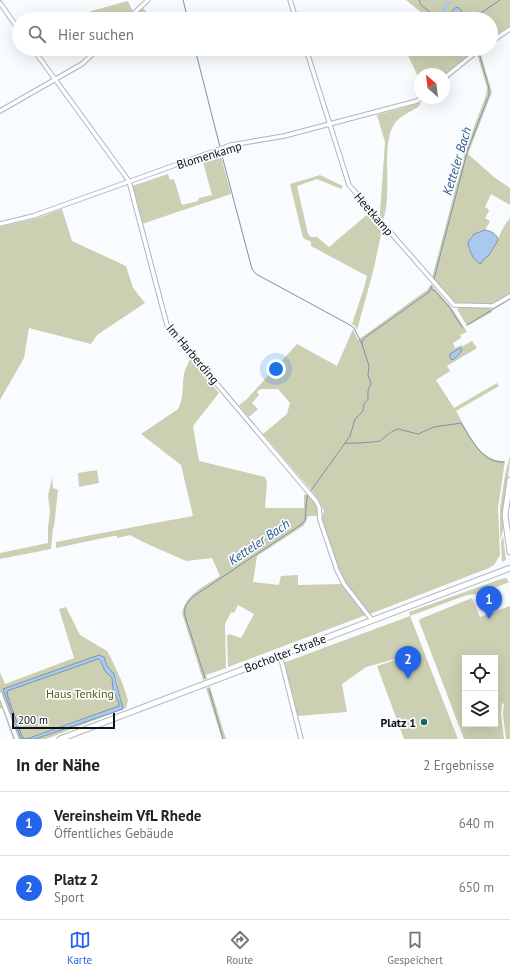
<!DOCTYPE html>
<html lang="de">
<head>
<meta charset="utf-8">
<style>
	:root { --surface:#fff; --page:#f2f2f2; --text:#222; --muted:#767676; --line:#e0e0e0; --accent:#2563eb }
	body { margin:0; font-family:"PT Sans",sans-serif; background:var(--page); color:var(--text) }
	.controls { position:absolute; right:12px; bottom:12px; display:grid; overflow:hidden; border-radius:0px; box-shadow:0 4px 16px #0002 }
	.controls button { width:36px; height:36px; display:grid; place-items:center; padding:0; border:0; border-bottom:1px solid var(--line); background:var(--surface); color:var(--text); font:20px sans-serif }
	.compass { position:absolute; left:414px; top:68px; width:36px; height:36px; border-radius:50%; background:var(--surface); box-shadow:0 4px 16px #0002; rotate:332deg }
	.scale { position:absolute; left:12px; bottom:10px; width:103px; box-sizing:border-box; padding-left:4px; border:2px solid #101315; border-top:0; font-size:11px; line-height:14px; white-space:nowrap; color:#101315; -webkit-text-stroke:3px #f8fcff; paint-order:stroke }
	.you { position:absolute; left:276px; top:369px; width:14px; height:14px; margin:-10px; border:3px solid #fff; border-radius:50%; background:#1a73e8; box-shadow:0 0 0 6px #1a73e833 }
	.badge { display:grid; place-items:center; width:26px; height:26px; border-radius:50%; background:var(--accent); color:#fff; font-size:13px; font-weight:700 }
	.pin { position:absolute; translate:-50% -33px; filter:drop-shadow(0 1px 2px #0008) }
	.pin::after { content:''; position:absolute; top:21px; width:14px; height:12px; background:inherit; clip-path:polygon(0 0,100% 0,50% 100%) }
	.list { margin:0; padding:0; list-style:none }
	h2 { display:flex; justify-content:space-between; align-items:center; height:52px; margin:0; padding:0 16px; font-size:17px }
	h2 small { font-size:13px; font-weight:400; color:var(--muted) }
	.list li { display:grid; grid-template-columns:26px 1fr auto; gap:12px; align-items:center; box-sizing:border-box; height:64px; padding:0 16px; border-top:1px solid var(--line) }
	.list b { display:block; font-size:15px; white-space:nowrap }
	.list p { margin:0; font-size:13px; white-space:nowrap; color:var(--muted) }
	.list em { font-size:13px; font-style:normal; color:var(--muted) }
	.icon { flex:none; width:22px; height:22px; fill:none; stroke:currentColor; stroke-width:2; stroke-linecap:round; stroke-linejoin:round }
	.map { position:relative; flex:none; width:510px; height:739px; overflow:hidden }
	.search { position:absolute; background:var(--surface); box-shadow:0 4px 16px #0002; left:12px; right:12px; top:12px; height:44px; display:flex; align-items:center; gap:10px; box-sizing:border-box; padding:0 14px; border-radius:22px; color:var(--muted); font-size:15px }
	.sheet { height:180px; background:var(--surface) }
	nav { display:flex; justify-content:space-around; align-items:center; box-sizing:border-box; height:56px; border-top:1px solid var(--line); background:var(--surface); font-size:11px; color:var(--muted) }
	nav a { display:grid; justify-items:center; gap:2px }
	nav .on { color:var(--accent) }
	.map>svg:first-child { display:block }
</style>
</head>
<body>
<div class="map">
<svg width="510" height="739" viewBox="0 0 510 739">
	<rect width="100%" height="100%" fill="#f8fcff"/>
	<path fill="#cccfb2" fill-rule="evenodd" d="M406,0H510V26L491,39V19H429Z
		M128,1L133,12L127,19H79L91,11Z
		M142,8L144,9L152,19H133V17Z
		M405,49H476L444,75L420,74V81Z
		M480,52L492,92L468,154L494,177L510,188V205L491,194L485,207L488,209L489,211L485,218L490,221L485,230C463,234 467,249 477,262C497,256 497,232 510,218V294L492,304L457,303L454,302L432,278L466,148L486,95L487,88L477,54Z
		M420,103H421L418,107C410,112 400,116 395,123C380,143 393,194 383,220L380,218V213L385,142L377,115Z
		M220,153L231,194L142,224L132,186L168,174L170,180L174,179L182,205L198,201L199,198L212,195L202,159Z
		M320,175L343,186L341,189L317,179L297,186L308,234L311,237H317L329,247L369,213L382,230L373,272L357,330L355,326L352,324L364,288L367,276L311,246V242L303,238L290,184Z
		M62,209L72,241L126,266L133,288L145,303L97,335L91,344L29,328L24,358L0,400V227L34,219Z
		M431,284L451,307L467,332L460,335L461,338L453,343L455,348L461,345L463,346L472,341L477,348L447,366L450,371L436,380L454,408L497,383L499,386L456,411C467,430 479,462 505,461L498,508L500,555L494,565L489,568L370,614L346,584L340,573L324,529L322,516L324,511L320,503L312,491L263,434L287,414L290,403L278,389H261L257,392L259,395L252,403L258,409L249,417L239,405L247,399L297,344L337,366L353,329L358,340L427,290Z
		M459,308H490L492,312L467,326L457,309Z
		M190,359L219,393L193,426L199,461L265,477L267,482L265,508H304V495L307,493L318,507V516H308L306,522L303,526L257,556L253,582L279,585L281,576L298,575V585L343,584L366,615L228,667L227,636L229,634L241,638L254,614L238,605L234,613L231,612L225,624L226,668L206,675L207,679L203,680L182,613C186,594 205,586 220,576L212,558L186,561L143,542L130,535L117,538V536H113L56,548V542C102,533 147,524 193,516L181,465L141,434L178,409C184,398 182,386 184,374C185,369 188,364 190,359Z
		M510,455C510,476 503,496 503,517C503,525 504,532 500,539V508L505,475Z
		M97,470L99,483L79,487L78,473Z
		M52,477L53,488L58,490L54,527H53L51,549L0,559V553L48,543V528L50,512L48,496Z
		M503,536L506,560L502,562L501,542Z
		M506,578L509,582L479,594L467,595L410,616L458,739H404L377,666L413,654L366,667L342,684L347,712L297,716L283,663L410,616L409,612L501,579Z
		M472,598L480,617L510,606V739H506L503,714L504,704L502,703L501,714L504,739H464L419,621L420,619ZM465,658H495V724H465Z
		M66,607L80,635L107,651L111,658L122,682L128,700L126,708L46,739H35L123,709L116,678L107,666L104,657L99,655L3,689L21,739H13L2,708L0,709V672L5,684L74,658L59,609Z
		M98,659L112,678L113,690L119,703V706L24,739L21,734L8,697L7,691Z
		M210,687L226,739H222L206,688Z"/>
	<path fill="#abc9ee" stroke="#7c92ad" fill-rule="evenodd" d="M452.5 12a4.5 4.5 0 1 1 9 0a4.5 4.5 0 1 1-9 0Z
		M485,230C491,231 497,234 498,240L489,255L483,260L481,264C473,261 469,250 468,242L474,234Z
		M460,348L462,349C461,353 456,358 452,360L450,358V354Z
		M99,655L104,657L107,666L114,674L123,709L35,739H21L3,689ZM98,659L100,660L105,671L112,678L113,690L119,703V706L29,738L24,739L21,734L8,697L7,691Z"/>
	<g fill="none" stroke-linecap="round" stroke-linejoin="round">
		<path stroke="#7c92ad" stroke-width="1" d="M183,0L188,19
			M419,0L421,5L439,19
			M472,19L500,0
			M195,49L220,147
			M221,152L252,269L256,274L350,325L354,328L362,344
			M434,279L468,149L489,95V88L479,53
			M431,289L435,291L450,308L462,327
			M467,325L510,299
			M345,443C349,444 377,442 380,441C385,437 391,431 398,429L418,434L434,427L461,423C471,438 482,464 504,462
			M310,492L350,436L355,419L363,411L364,404L368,399V391L371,383L368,375L369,366L362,344L363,339L429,292L432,286
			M205,678L185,616C183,607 188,601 194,596L302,524L305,520L307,497L308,495
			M209,689L223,739"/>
		<path stroke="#abc9ee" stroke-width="3.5" d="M439,19L448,3"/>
		<defs>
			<path id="street" d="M290,0L296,19
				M0,3L19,30
				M128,19L148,0
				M491,42L510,29
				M33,49L129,181L167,325L316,501L319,507L320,520L337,570L344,584L372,620
				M306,49L349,185L454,305L493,306L510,296
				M444,78L480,49
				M0,111L82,64L98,49
				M0,224L33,216L231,145L284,136L417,101L421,98
				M280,655L301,739
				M0,694L17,739"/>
			<path id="secondary" d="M510,480L505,515L510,552
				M60,739L510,568"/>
		</defs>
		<use href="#street" stroke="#aeb7be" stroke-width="5.5"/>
		<use href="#secondary" stroke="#aeb7be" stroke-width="7"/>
		<use href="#street" stroke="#fff" stroke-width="3.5"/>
		<use href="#secondary" stroke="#fff" stroke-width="5"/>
	</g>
	<circle fill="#176666" stroke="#f8fcff" stroke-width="1.5" cx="424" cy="722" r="4"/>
	<g text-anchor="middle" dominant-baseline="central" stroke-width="3.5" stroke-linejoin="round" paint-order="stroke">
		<g font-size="12" fill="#101315" stroke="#f8fcff">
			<text transform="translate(209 155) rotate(-17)">Blomenkamp</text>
			<text transform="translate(374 214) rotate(49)">Heetkamp</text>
			<text transform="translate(193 354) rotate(50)">Im Harberding</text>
			<text transform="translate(285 653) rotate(-21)">Bocholter Straße</text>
		</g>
		<g font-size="12" fill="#5a5c14" stroke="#f8fcff">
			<text x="80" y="693">Haus Tenking</text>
		</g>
		<g font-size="12" font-weight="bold" fill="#101315" stroke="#f8fcff" text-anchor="end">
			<text x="416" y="722">Platz 1</text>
		</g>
		<g font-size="13" font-style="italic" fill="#315989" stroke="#f8fcff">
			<text transform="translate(457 161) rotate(-73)">Ketteler Bach</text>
			<text transform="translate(259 542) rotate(-34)">Ketteler Bach</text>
		</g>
	</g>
</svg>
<div class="controls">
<button><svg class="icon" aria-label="locate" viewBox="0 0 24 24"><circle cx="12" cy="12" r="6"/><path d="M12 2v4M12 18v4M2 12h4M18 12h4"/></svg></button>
<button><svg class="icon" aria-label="layers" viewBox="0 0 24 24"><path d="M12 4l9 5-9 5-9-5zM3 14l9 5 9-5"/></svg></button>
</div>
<svg class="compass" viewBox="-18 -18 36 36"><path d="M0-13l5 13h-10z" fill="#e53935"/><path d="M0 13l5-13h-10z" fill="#767676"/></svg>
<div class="scale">200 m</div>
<div class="you"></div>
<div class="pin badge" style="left:489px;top:619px">1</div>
<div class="pin badge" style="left:408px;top:679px">2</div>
<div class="search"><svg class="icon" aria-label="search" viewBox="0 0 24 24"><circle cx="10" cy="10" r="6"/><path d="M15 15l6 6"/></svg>Hier suchen</div>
</div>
<section class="sheet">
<h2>In der Nähe<small>2 Ergebnisse</small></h2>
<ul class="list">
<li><span class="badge">1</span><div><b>Vereinsheim VfL Rhede</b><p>Öffentliches Gebäude</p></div><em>640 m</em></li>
<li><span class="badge">2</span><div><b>Platz 2</b><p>Sport</p></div><em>650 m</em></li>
</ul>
</section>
<nav>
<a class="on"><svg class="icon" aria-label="map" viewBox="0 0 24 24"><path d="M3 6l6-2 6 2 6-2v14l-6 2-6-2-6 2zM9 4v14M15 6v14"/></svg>Karte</a>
<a><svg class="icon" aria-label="directions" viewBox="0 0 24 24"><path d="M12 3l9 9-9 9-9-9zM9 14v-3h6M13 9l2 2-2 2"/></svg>Route</a>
<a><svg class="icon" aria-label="saved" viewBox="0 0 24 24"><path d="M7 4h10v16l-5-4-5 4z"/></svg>Gespeichert</a>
</nav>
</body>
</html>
